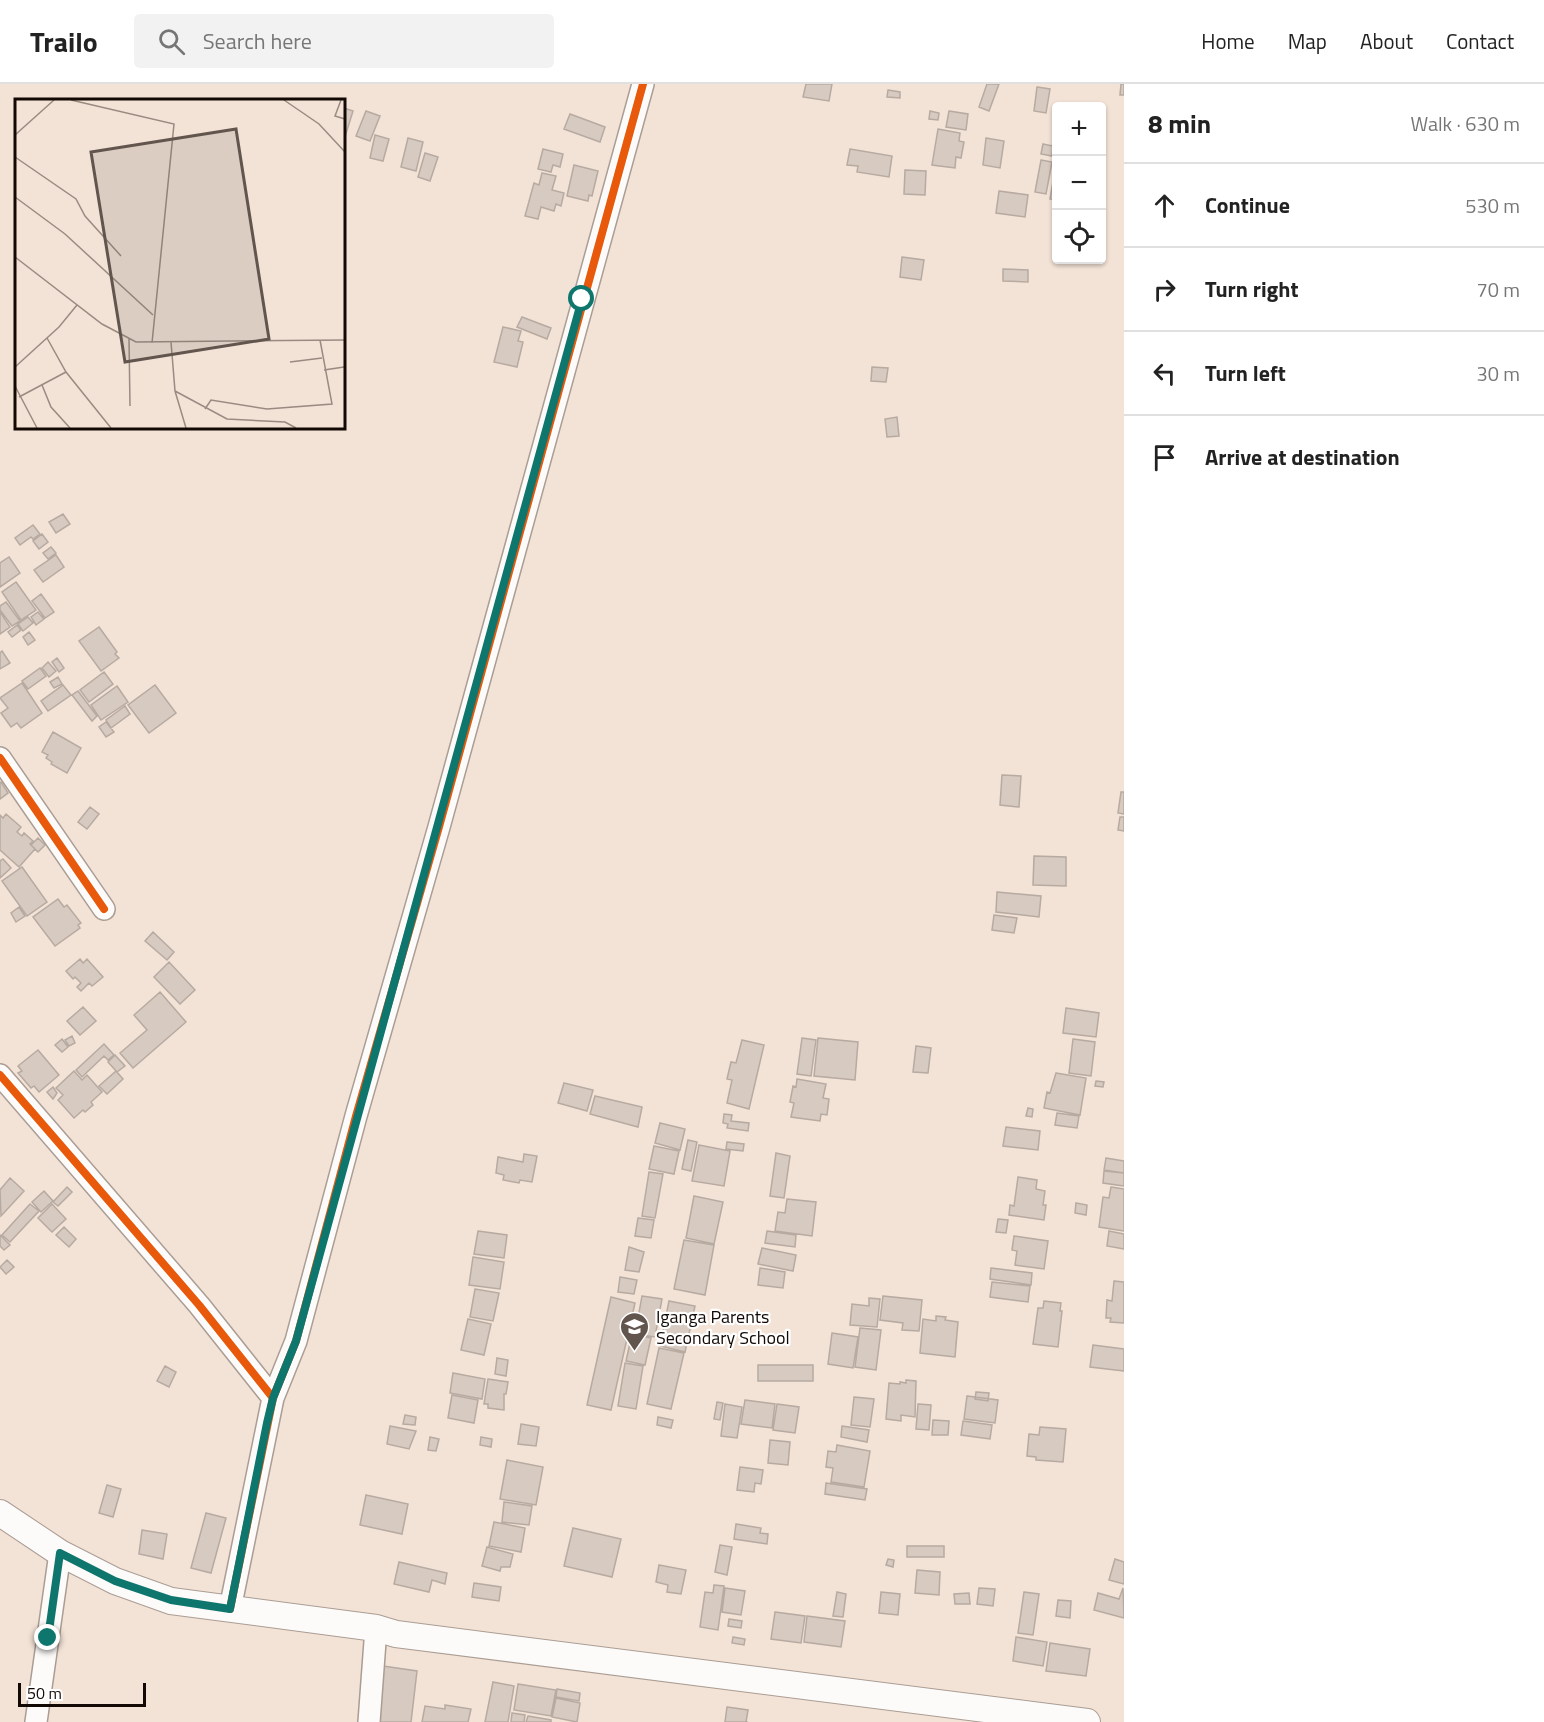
<!DOCTYPE html>
<html lang="en">
<head>
<meta charset="utf-8">
<style>
	:root { --surface:#fff; --page:#f2f2f2; --text:#222; --muted:#767676; --line:#e0e0e0 }
	body { margin:0; font-family:"Titillium Web",sans-serif; background:var(--page); color:var(--text) }
	.controls { position:absolute; right:18px; top:18px; display:grid; overflow:hidden; border-radius:6px; box-shadow:0 2px 4px #0004 }
	.controls button { width:54px; height:54px; display:grid; place-items:center; padding:0; border:0; border-bottom:2px solid var(--line); background:var(--surface); color:var(--text); font:30px sans-serif }
	.scale { position:absolute; left:18px; bottom:15px; width:128px; box-sizing:border-box; padding-left:6px; border:3px solid #130904; border-top:0; font-size:16px; line-height:21px; white-space:nowrap; color:#130904; -webkit-text-stroke:4px #fff; paint-order:stroke }
	.stop { position:absolute; width:18px; height:18px; margin:-14px; border:4px solid #0f766e; border-radius:50%; background:#fff }
	.stop.end { background:#0f766e; border-color:#fff; box-shadow:0 2px 6px #0008 }
	.list { margin:0; padding:0; list-style:none }
	h2 { display:flex; justify-content:space-between; align-items:center; height:78px; margin:0; padding:0 24px; font-size:26px }
	h2 small { font-size:20px; font-weight:400; color:var(--muted) }
	.list li { display:grid; grid-template-columns:39px 1fr auto; gap:18px; align-items:center; box-sizing:border-box; height:84px; padding:0 24px; border-top:2px solid var(--line) }
	.list b { display:block; font-size:22px; white-space:nowrap }
	.list em { font-size:20px; font-style:normal; color:var(--muted) }
	.icon { flex:none; width:33px; height:33px; fill:none; stroke:currentColor; stroke-width:2; stroke-linecap:round; stroke-linejoin:round }
	.map { position:relative; flex:none; width:1124px; height:1638px; overflow:hidden }
	header { display:flex; align-items:center; gap:36px; box-sizing:border-box; height:84px; padding:0 30px; background:var(--surface); border-bottom:2px solid var(--line) }
	header strong { font-size:28px }
	nav { display:flex; gap:33px; margin-inline-start:auto; font-size:21px }
	.search { width:420px; height:54px; background:var(--page); display:flex; align-items:center; gap:15px; box-sizing:border-box; padding:0 21px; border-radius:6px; color:var(--muted); font-size:22px }
	main { display:flex }
	aside { flex:1; background:var(--surface) }
	.map>svg:first-child { display:block }
</style>
</head>
<body>
<header>
<strong>Trailo</strong>
<div class="search"><svg class="icon" aria-label="search" viewBox="0 0 24 24"><circle cx="10" cy="10" r="6"/><path d="M15 15l6 6"/></svg>Search here</div>
<nav><a>Home</a><a>Map</a><a>About</a><a>Contact</a></nav>
</header>
<main>
<div class="map">
<svg width="1124" height="1638" viewBox="0 0 1124 1638">
	<rect width="100%" height="100%" fill="#f3e2d6"/>
	<path fill="#d7cac1" stroke="#b7aaa1" stroke-width="1.5" d="M806,0H832L829,17L803,13Z
		M987,0H999L989,27L979,23Z
		M1121,0H1124V11H1120Z
		M1037,3L1050,5L1046,29L1034,27Z
		M888,6L900,8V14L887,13Z
		M344,24L353,27L344,56Z
		M366,27L380,32L370,57L356,52Z
		M930,27L939,29L938,36L929,35Z
		M949,27L968,30L966,46L946,43Z
		M570,30L605,43L600,58L564,45Z
		M938,45L960,49L959,57L964,58L961,74L956,73L955,84L932,81Z
		M375,51L389,55L383,77L370,74Z
		M408,54L423,58L416,87L401,83Z
		M986,54L1004,57L1000,84L983,81Z
		M1043,60L1053,62L1052,72L1041,70Z
		M543,65L563,70L560,83L553,81L551,88L538,85Z
		M850,65L892,72L889,93L857,88L858,82L847,81Z
		M425,69L438,73L430,97L418,93Z
		M1041,76L1052,78L1046,110L1035,108Z
		M574,81L598,87L592,112L589,111L588,117L567,112Z
		M905,86L926,87L925,111L904,110Z
		M542,89L556,92L552,106L564,109L561,122L556,120L554,127L541,123L538,135L525,132L534,99L539,101Z
		M1054,92H1056V116L1050,115Z
		M999,107L1028,111L1025,133L996,129Z
		M902,173L924,176L921,196L900,193Z
		M1003,185L1028,186V198L1003,197Z
		M522,233L551,244L547,255L517,243Z
		M503,243L521,247L518,257L523,258L517,283L494,278Z
		M872,283L888,284L886,298L871,297Z
		M897,333L899,352L887,353L885,335Z
		M63,430L70,440L56,449L49,438Z
		M33,441L40,450L33,455L31,453L20,461L15,454Z
		M42,450L48,458L39,465L33,457Z
		M51,463L56,469L48,475L43,469Z
		M56,471L64,483L43,498L34,486Z
		M9,473L20,489L0,503V479Z
		M16,498L36,526L21,536L2,508Z
		M41,510L54,528L45,534L32,517Z
		M6,518L20,537L12,542L0,526V522Z
		M0,528L10,543L0,550Z
		M38,528L44,535L36,541L31,533Z
		M28,533L33,539L23,547L18,540Z
		M17,541L21,546L12,553L8,548Z
		M99,543L117,568L115,570L119,574L101,587L79,557Z
		M29,548L35,556L28,561L23,553Z
		M2,567L10,579L0,585V569Z
		M57,574L64,584L59,588L52,578Z
		M48,578L56,587L49,593L42,584Z
		M40,584L46,592L28,605L22,597Z
		M104,588L113,600L89,618L80,606Z
		M58,593L62,600L54,604L50,598Z
		M22,599L42,629L21,644L17,639L11,643L1,629L8,624L0,614Z
		M63,601L71,611L48,627L41,617Z
		M155,601L176,629L149,649L128,621Z
		M117,602L128,618L101,636L91,621Z
		M78,607L97,632L92,637L72,611Z
		M125,622L130,630L111,644L106,636Z
		M106,638L114,648L106,653L99,643Z
		M53,648L81,664L67,689L51,680L52,678L46,674L48,671L42,668Z
		M1002,691L1021,692L1019,723L1000,721Z
		M1,698L8,709L0,715V699Z
		M1121,708H1124V730L1118,729Z
		M90,723L99,730L87,745L78,738Z
		M6,730L21,743L17,748L22,752L24,749L33,757L30,760L35,765L19,783L0,766V731L3,734Z
		M1120,733H1124V747L1118,746Z
		M38,754L45,761L38,768L31,761Z
		M1034,772L1066,773V802L1033,801Z
		M3,775L11,784L0,794V777Z
		M22,783L47,818L27,832L2,797Z
		M997,808L1041,812L1039,833L996,828Z
		M58,815L64,823L67,821L81,839L78,841L80,844L55,862L33,833Z
		M19,823L25,832L16,838L11,829Z
		M994,831L1017,834L1014,849L992,846Z
		M153,848L174,868L167,876L145,857Z
		M80,875L83,879L87,875L103,893L92,902L89,899L81,907L77,903L81,899L75,893L73,895L66,887Z
		M169,878L195,906L180,920L154,893Z
		M160,908L186,938L133,984L120,969L147,946L134,931Z
		M83,923L96,937L80,951L67,937Z
		M1066,924L1099,929L1096,953L1063,949Z
		M72,952L75,959L69,962L65,956Z
		M802,954L816,956L811,992L797,990Z
		M818,954L858,958L855,996L814,992Z
		M62,955L68,963L62,968L55,961Z
		M1073,955L1095,958L1091,992L1069,989Z
		M742,956L764,961L749,1025L727,1019L732,996L727,995L731,978L736,979Z
		M104,960L114,971L108,976L104,972L82,993L76,986Z
		M916,962L931,964L928,989L913,988Z
		M38,966L59,991L39,1008L34,1002L31,1004L18,989L22,987L18,982Z
		M115,971L125,982L117,988L108,978Z
		M74,987L82,996L87,991L102,1008L91,1018L93,1021L85,1028L83,1026L74,1034L58,1016L63,1011L56,1004Z
		M116,987L123,995L107,1010L99,1002Z
		M1056,989L1086,994L1080,1031L1044,1024L1047,1008L1050,1009Z
		M797,995L826,1000L823,1014L829,1015L827,1031L821,1030L820,1037L791,1033L794,1019L790,1018L793,1002L796,1003Z
		M1096,997L1104,998L1103,1003L1095,1002Z
		M564,999L593,1006L587,1027L558,1019Z
		M53,1003L57,1009L53,1015L47,1008Z
		M595,1012L642,1023L638,1043L590,1030Z
		M1028,1024L1033,1025L1032,1033L1026,1032Z
		M1057,1029L1079,1032L1077,1044L1055,1041Z
		M724,1030L732,1031L731,1037L749,1039L748,1047L727,1044L728,1040L723,1039Z
		M660,1039L685,1045L680,1066L655,1059Z
		M1006,1043L1040,1047L1038,1066L1003,1062Z
		M688,1056L697,1058L691,1087L682,1085Z
		M727,1058L744,1060L743,1067L726,1065Z
		M699,1061L730,1067L724,1102L692,1097Z
		M654,1062L679,1067L674,1090L649,1085Z
		M776,1069L790,1072L784,1114L770,1112Z
		M524,1070L537,1072L532,1098L520,1096L519,1099L503,1096L504,1091L496,1089L498,1073L523,1078Z
		M1106,1074L1124,1077V1089L1104,1086Z
		M1104,1087L1124,1089V1102L1103,1099Z
		M649,1088L663,1090L655,1134L642,1132Z
		M1018,1093L1037,1096L1036,1105L1045,1107L1043,1121H1046L1044,1136L1009,1131L1010,1121L1014,1122Z
		M10,1094L24,1107L1,1132L0,1106Z
		M67,1103L72,1108L58,1122L53,1118Z
		M1111,1103L1124,1105V1147L1099,1143L1103,1113L1109,1114Z
		M44,1107L53,1117L41,1128L32,1118Z
		M694,1112L723,1118L714,1160L686,1154Z
		M787,1115L816,1118L812,1152L775,1147L778,1128L785,1129Z
		M1076,1119L1087,1121L1086,1131L1075,1129Z
		M30,1120L39,1127L10,1158L2,1151Z
		M52,1120L66,1135L52,1148L38,1134Z
		M638,1134L654,1136L651,1154L635,1152Z
		M998,1135L1008,1136L1006,1149L996,1148Z
		M64,1143L76,1155L69,1163L56,1151Z
		M478,1147L507,1151L504,1174L474,1170Z
		M767,1147L796,1151L795,1163L765,1159Z
		M1109,1147L1124,1150V1165L1107,1162Z
		M0,1151L10,1161L4,1166L0,1162Z
		M1014,1152L1048,1157L1044,1185L1015,1181L1017,1167L1012,1166Z
		M684,1156L714,1161L705,1211L674,1205Z
		M629,1163L644,1168L639,1188L625,1186Z
		M762,1164L796,1171L793,1187L758,1180Z
		M473,1173L504,1178L500,1205L469,1201Z
		M7,1176L14,1183L6,1190L0,1183Z
		M760,1184L785,1188L783,1204L758,1201Z
		M991,1184L1032,1189L1031,1201L990,1195Z
		M620,1193L637,1196L634,1210L618,1208Z
		M1114,1197L1124,1198V1239L1110,1238L1111,1234H1106L1107,1216L1112,1217Z
		M992,1198L1030,1202L1028,1218L990,1213Z
		M475,1205L499,1209L493,1237L470,1233Z
		M642,1212L662,1215L655,1253L635,1250Z
		M883,1212L922,1216L919,1247L902,1246L903,1239L880,1236Z
		M611,1213L635,1219L611,1326L587,1321Z
		M869,1214L880,1215L877,1243L850,1241L852,1220L869,1222Z
		M669,1217L695,1222L685,1268L660,1262Z
		M1044,1217L1061,1219L1060,1227H1062L1058,1263L1033,1260L1038,1224H1043Z
		M936,1232L946,1233L945,1236L958,1238L955,1273L920,1269L923,1235L936,1237Z
		M468,1235L491,1240L484,1271L461,1266Z
		M860,1244L881,1246L876,1286L855,1283Z
		M832,1249L858,1253L853,1284L828,1280Z
		M632,1250L651,1254L645,1281L626,1277Z
		M1093,1261L1124,1265V1287L1090,1283Z
		M659,1264L684,1269L671,1325L647,1320Z
		M497,1274L508,1276L506,1292L495,1290Z
		M625,1279L643,1282L636,1325L618,1322Z
		M758,1281H813V1297H758Z
		M165,1282L176,1288L169,1303L157,1297Z
		M453,1289L485,1295L482,1315L450,1309Z
		M488,1295L508,1298L506,1310H504V1326L488,1324V1320H484Z
		M906,1296L916,1297L915,1333L901,1331V1337L886,1335L889,1299L900,1300V1298L906,1299Z
		M976,1308L989,1309L988,1317L975,1315Z
		M452,1311L478,1316L474,1339L448,1334Z
		M967,1312L998,1316L995,1339L964,1335Z
		M854,1313L874,1315L870,1343L851,1341Z
		M745,1316L775,1320L772,1344L741,1340Z
		M717,1318L723,1319L720,1336L714,1335Z
		M725,1320L742,1323L737,1354L721,1352Z
		M777,1320L799,1323L795,1349L773,1346Z
		M918,1320L931,1321L929,1346L916,1345Z
		M405,1331L416,1333L415,1341L403,1340Z
		M658,1333L673,1336L671,1344L657,1341Z
		M933,1336L949,1337L948,1351H932Z
		M963,1337L992,1341L990,1355L961,1351Z
		M521,1340L539,1343L536,1362L518,1360Z
		M390,1342L416,1347L409,1365L387,1360Z
		M842,1342L869,1346L867,1358L841,1353Z
		M1040,1343L1066,1345L1063,1378L1036,1376V1373L1027,1372L1029,1350L1039,1351Z
		M430,1353L439,1355L436,1367L428,1366Z
		M481,1353L492,1355L491,1363L480,1361Z
		M770,1356L790,1358L788,1381L768,1379Z
		M837,1361L870,1367L864,1403L831,1398L833,1384L826,1383L828,1367L836,1368Z
		M507,1376L543,1383L536,1421L500,1415Z
		M740,1383L763,1386L761,1400L755,1399L754,1408L737,1406Z
		M826,1399L867,1405L865,1416L825,1410Z
		M107,1401L121,1405L113,1433L99,1429Z
		M366,1411L408,1420L402,1450L360,1441Z
		M504,1418L532,1422L529,1441L502,1438Z
		M206,1429L226,1434L211,1489L191,1484Z
		M494,1438L525,1444L521,1468L489,1462Z
		M736,1440L761,1444L760,1449L768,1450L767,1460L734,1455Z
		M573,1444L621,1455L612,1493L564,1482Z
		M142,1446L167,1450L163,1475L139,1470Z
		M720,1461L732,1463L727,1491L715,1488Z
		M907,1462H944V1473H907Z
		M487,1463L513,1470L510,1483H501L500,1487L482,1482Z
		M888,1475L894,1476L893,1483L886,1481Z
		M1115,1475L1124,1478V1500L1109,1496Z
		M399,1478L447,1489L445,1500L432,1496L429,1508L394,1500Z
		M659,1481L686,1486L681,1510L667,1508L668,1501L656,1498Z
		M917,1486L940,1488L939,1511L915,1509Z
		M474,1499L501,1503L499,1517L472,1513Z
		M714,1501L724,1502L718,1546L700,1543L705,1508L713,1509Z
		M725,1504L745,1507L741,1531L722,1528Z
		M979,1504L995,1505L993,1522L977,1520Z
		M1123,1504L1124,1534L1094,1526L1098,1509L1119,1515Z
		M837,1508L846,1510L843,1533L833,1532Z
		M881,1508L900,1510L898,1531L879,1529Z
		M1024,1508L1039,1510L1033,1551L1018,1549Z
		M969,1509L970,1520H955L954,1510Z
		M1058,1516L1071,1517L1070,1534L1056,1532Z
		M775,1528L805,1532L801,1559L771,1555Z
		M807,1532L845,1537L841,1563L804,1558Z
		M729,1535L742,1537L741,1544L728,1542Z
		M733,1553L745,1555L744,1561L732,1559Z
		M1016,1553L1047,1558L1043,1582L1013,1577Z
		M1050,1559L1090,1565L1086,1592L1046,1587Z
		M383,1582L417,1587L411,1638H376Z
		M493,1598L514,1602L508,1638H485Z
		M518,1600L556,1606L551,1632L514,1626Z
		M557,1605L580,1609L579,1617L556,1613Z
		M556,1614L580,1619L577,1638L552,1633Z
		M445,1621L471,1625L468,1638H422L425,1622L445,1625Z
		M727,1623L748,1626L746,1638H748H725Z
		M512,1629L525,1631L524,1638H511Z
		M528,1632L551,1636V1638H526Z"/>
	<g fill="none" stroke-linecap="round" stroke-linejoin="round">
		<defs>
			<path id="minor" d="M0,674L104,825
				M0,991L199,1221L273,1314
				M230,1525L273,1314L296,1257L356,1032L439,743L643,0
				M36,1638L60,1469
				M369,1638L376,1544"/>
			<path id="major" d="M0,1429L60,1469L115,1497L171,1517L376,1544L396,1550L1087,1638"/>
		</defs>
		<use href="#minor" stroke="#aa9d94" stroke-width="24"/>
		<use href="#major" stroke="#aa9d94" stroke-width="28"/>
		<use href="#minor" stroke="#fdfbf9" stroke-width="21"/>
		<use href="#major" stroke="#fdfbf9" stroke-width="26"/>
		<defs>
			<path id="cycleway" d="M0,674L104,825
				M0,991L199,1221L273,1314
				M230,1525L273,1314L296,1257L356,1032L439,743L643,0"/>
		</defs>
		<use href="#cycleway" stroke="#fff" stroke-width="11"/>
		<use href="#cycleway" stroke="#e8590c" stroke-width="8"/>
	</g>
	<g fill="none" stroke-linecap="round" stroke-linejoin="round">
		<path stroke="#0f766e" stroke-width="8" d="M48,1554L60,1469L115,1497L171,1516L230,1525L267,1339L273,1314L296,1257L582,215"/>
	</g>
	<defs>
		<symbol id="school-pin" viewBox="-11 -11 22 30"><path d="M0 17L-7.5 6A9.5 9.5 0 1 1 7.5 6Z" fill="#61554e" stroke="#fff"/><path d="M0-5L7-2L0 1L-7-2ZM-4 1L0 2.5L4 1V4Q0 6-4 4Z" fill="#fff"/></symbol>
	</defs>
	<g fill-rule="evenodd">
		<use href="#school-pin" x="618" y="1226" width="33" height="45"/>
	</g>
	<g text-anchor="middle" dominant-baseline="central" stroke-width="4.5" stroke-linejoin="round" paint-order="stroke">
		<g font-size="18" fill="#130904" stroke="#fff" text-anchor="start">
			<text x="656" y="1232">Iganga Parents<tspan x="656" dy="21">Secondary School</tspan></text>
		</g>
	</g>
	<g transform="translate(15 15)">
		<rect width="330" height="330" fill="#f3e2d6"/>
		<path fill="none" stroke="#998b82" stroke-width="1.5" d="M56,1L159,25L137,244M269,1L304,25L330,53M326,1L320,17L330,20M0,36L39,1M0,58L61,100L70,117L106,157M0,98L50,135L138,216M0,158L87,225L121,243L330,241M32,239L51,273L96,329M114,240L115,307M156,243L160,292L171,329M275,263L307,259M0,268L44,228L62,206M309,271L329,268M27,286L36,308L55,329M0,287L22,329M160,292L212,320L270,323L281,329M4,298L51,273M190,310L196,301L252,310L317,305L305,241"/>
		<path fill="#61554e" fill-opacity="0.15" stroke="#61554e" stroke-width="3" d="M221,30L254,240L110,263L76,53Z"/>
		<rect width="330" height="330" fill="none" stroke="#130904" stroke-width="3"/>
	</g>
</svg>
<div class="controls">
<button>+</button>
<button>−</button>
<button><svg class="icon" aria-label="locate" viewBox="0 0 24 24"><circle cx="12" cy="12" r="6"/><path d="M12 2v4M12 18v4M2 12h4M18 12h4"/></svg></button>
</div>
<div class="scale">50 m</div>
<div class="stop" style="left:582px;top:215px"></div>
<div class="stop end" style="left:48px;top:1554px"></div>
</div>
<aside>
<h2>8 min<small>Walk · 630 m</small></h2>
<ul class="list">
<li><svg class="icon" aria-label="ahead" viewBox="0 0 24 24"><path d="M12 20V5M6 11l6-6 6 6"/></svg><div><b>Continue</b></div><em>530 m</em></li>
<li><svg class="icon" aria-label="right" viewBox="0 0 24 24"><path d="M7 20v-9h11M14 6l5 5-5 5"/></svg><div><b>Turn right</b></div><em>70 m</em></li>
<li><svg class="icon" aria-label="left" viewBox="0 0 24 24"><path d="M17 20v-9H6M10 6l-5 5 5 5"/></svg><div><b>Turn left</b></div><em>30 m</em></li>
<li><svg class="icon" aria-label="arrive" viewBox="0 0 24 24"><path d="M6 21V4h12l-3 4 3 4H6"/></svg><div><b>Arrive at destination</b></div></li>
</ul>
</aside>
</main>
</body>
</html>
